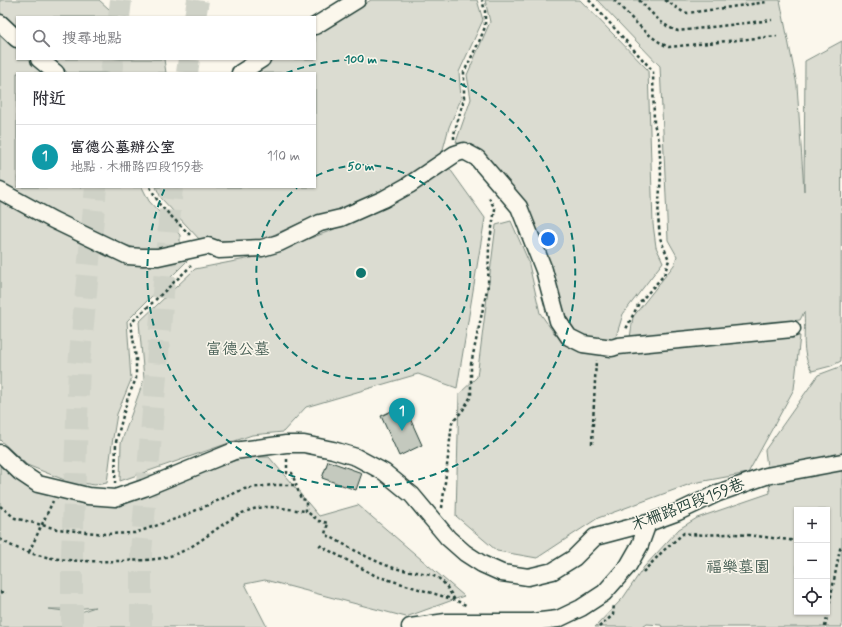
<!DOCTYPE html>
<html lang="zh-TW">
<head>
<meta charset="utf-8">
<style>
	:root { --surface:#fff; --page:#f7f7f7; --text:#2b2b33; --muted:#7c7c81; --line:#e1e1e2; --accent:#d93025 }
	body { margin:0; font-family:Mynerve,"LXGW WenKai TC",sans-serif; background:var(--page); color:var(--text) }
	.controls { position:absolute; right:12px; bottom:12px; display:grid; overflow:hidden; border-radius:0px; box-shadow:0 1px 3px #0004 }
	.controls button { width:36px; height:36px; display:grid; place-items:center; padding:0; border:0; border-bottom:1px solid var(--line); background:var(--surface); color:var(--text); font:20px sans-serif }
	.you { position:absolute; left:548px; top:239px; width:14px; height:14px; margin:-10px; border:3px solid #fff; border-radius:50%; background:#1a73e8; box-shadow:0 0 0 6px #1a73e833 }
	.badge { display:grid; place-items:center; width:26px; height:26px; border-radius:50%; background:var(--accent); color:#fff; font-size:13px; font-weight:700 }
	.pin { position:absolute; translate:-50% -33px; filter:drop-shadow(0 1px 2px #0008) }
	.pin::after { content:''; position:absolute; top:21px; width:14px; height:12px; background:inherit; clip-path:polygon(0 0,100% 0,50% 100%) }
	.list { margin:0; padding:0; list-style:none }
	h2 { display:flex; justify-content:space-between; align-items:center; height:52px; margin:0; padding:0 16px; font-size:17px }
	h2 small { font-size:13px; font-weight:400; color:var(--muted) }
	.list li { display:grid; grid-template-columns:26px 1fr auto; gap:12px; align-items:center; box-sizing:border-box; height:64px; padding:0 16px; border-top:1px solid var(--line) }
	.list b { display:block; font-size:15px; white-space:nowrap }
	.list p { margin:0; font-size:13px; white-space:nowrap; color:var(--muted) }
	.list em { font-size:13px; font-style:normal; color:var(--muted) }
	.icon { flex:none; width:22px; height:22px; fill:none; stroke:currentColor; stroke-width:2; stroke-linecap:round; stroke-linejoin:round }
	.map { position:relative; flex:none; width:842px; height:627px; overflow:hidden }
	.search { position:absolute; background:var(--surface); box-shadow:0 1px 3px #0004; left:16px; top:16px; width:300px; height:44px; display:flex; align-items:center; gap:10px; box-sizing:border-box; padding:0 14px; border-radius:0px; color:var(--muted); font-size:15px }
	.panel { position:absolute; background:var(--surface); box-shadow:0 1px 3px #0004; left:16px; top:72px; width:300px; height:116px; border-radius:0px }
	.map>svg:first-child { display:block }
</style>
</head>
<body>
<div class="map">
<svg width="842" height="627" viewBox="0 0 842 627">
	<rect width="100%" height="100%" fill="#fbf7ec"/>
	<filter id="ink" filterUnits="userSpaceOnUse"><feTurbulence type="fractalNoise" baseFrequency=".025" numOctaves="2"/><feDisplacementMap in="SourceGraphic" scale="8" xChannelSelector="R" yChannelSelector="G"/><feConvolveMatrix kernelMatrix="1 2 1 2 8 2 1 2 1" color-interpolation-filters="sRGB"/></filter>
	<g filter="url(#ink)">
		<path fill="#dbdcd1" stroke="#7d8c82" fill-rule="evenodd" d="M0,0H99L118,17H17V27L0,12Z
			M371,0H477L483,20L459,72L461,99L449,127L442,153L379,194L335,212L304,221L258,242L200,240L161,198L156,187H315V73H251L274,59H315V34Z
			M485,0H580L648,70L653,224L656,247L663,262L623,314L615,340L593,342L575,331L561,313L528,215L478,154L456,142L471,99L467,75L490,22Z
			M597,0H780L797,85L804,191L805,61L842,41L841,361L831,366L812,371C800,352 806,333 804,312L800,320L630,338L633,317L674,265L677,256L668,240L660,66Z
			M0,35L17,49V59H29L45,73H17V187H142L149,201L180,235V243L144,251L105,238L0,184Z
			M53,59H164L166,73H68Z
			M447,165L485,218L457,388L418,374L306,407L283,432L252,435L120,481L121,443L144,379L139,322L195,269L261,256L330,231L393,201Z
			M0,200L108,257L143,266L189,259L127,321L131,380L117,414L112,444L107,483L95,485L67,481L27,465L0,440Z
			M511,221L528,260L540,313L554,333L583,353L608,354L800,336L794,389L748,473L693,483L598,518L537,558L497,551L456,516L459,394L477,377L496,225Z
			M842,366V627H662L661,625L647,624L643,627H595L623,598L644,567L679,529L697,518L770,493L765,450L818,375ZM797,510H827V612H797Z
			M246,457H269L319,516L358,505L464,596L406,617L265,580L245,584L267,627H0V466L26,487L54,496L122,505L205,471ZM95,607L78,613L49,609H75Z"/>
		<path fill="#c4c9be" stroke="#1f3d34" d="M404,405L422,445L399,456L381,416Z
			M328,461L362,473L356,490L322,478Z"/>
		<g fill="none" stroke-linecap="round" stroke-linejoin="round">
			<path stroke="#cfd2c7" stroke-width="22" stroke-dasharray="22 11" stroke-linecap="butt" d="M119,17L121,0
				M195,17L198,0
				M111,73L113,59
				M187,73L189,59
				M72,627V554L79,366L96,187
				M141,627V553L172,187"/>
			<defs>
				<path id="minor" d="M0,23L17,39
					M315,26L357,0
					M39,59L56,73
					M240,73L262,59
					M0,191L53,220L128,256L142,257H158L208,246L219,250L262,248L279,243L320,223L341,218L384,199L409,185L455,154L464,151L477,158L519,207L544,270L558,321L569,337L583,344L612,348L618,346L792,329
					M0,453L20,472L38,484L88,496L115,498L144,488L234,451L286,444H304L333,450L356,457L384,472L412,495L448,538L465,553L482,564L502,573L528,577L553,571L574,558L595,537L648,523L678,512L718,493L766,476L842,462
					M410,627L446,622H532L558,619L581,608L604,593L628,566L640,545L648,523"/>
			</defs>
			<use href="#minor" stroke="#1f3d34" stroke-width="19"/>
			<path stroke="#1f3d34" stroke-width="2.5" stroke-dasharray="3 3" stroke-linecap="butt" d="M589,0L653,71L654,124L659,140L661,174L658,216L660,238L669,260L664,275L639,303L625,331
				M614,0C628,14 650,40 669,47L777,36
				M639,0C650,11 663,27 678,31L772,20
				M665,0L683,12L688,13L767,2
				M454,139V134L464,99V72L479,42L485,27V11L482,0
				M150,187L160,205L190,235
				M592,444L596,360
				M287,459V473H292L301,499L306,500V511L319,521L328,523L325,534C348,546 369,560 394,568C408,572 424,571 438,578C446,583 450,593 455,600
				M115,484L116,442L128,397L136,379V359L131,323L191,266
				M0,506L15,518L57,529L105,534L135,533L181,517L244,489L272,485H297
				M442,508L452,423L463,410L471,396V364L488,285L489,246L495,209L488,196
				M0,539C35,562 81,562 121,561C141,560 160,561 178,553C209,541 231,509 266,507C279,507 293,510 306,511
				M319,545L376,576L455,600L468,606
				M29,552L53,501
				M643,572L663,551L684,533C700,536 718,534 734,534C752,535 771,538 790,540L797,543
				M0,592L6,593
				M599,627L613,615L614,604
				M825,627L840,549L842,545"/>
			<use href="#minor" stroke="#fbf7ec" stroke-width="16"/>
		</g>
	</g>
	<g fill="none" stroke="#0f766e" stroke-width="2" stroke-dasharray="7 5">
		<path d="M316 176A107 107 0 1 1 297 188"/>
		<path d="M286 73A214 214 0 1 1 165 188"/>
	</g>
	<g text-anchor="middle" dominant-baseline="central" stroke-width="3" stroke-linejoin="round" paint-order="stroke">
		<g font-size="16" fill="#455d53" stroke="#fbf7ec">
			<text x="238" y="349">富德公墓</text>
			<text x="738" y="567">福樂墓園</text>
		</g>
		<g font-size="16" fill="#1f3d34" stroke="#fbf7ec">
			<text transform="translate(688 505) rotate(-21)">木柵路四段159巷</text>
		</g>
	</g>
	<circle cx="361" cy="273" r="6" fill="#0f766e" stroke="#fbf7ec" stroke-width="2"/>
	<g font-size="12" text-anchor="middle" font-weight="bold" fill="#0f766e" stroke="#fbf7ec" stroke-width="3" stroke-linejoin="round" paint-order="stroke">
		<text x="361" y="63">100 m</text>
		<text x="361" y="170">50 m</text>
	</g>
</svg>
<div class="controls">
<button>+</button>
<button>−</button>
<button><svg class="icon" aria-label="locate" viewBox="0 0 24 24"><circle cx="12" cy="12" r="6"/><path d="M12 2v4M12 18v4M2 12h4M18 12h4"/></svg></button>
</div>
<div class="you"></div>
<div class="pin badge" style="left:402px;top:431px;background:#0f9aa8">1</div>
<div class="search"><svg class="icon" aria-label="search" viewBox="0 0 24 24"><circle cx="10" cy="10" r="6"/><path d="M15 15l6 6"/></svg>搜尋地點</div>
<section class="panel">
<h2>附近<small></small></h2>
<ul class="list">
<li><span class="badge" style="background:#0f9aa8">1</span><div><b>富德公墓辦公室</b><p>地點 · 木柵路四段159巷</p></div><em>110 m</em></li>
</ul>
</section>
</div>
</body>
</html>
